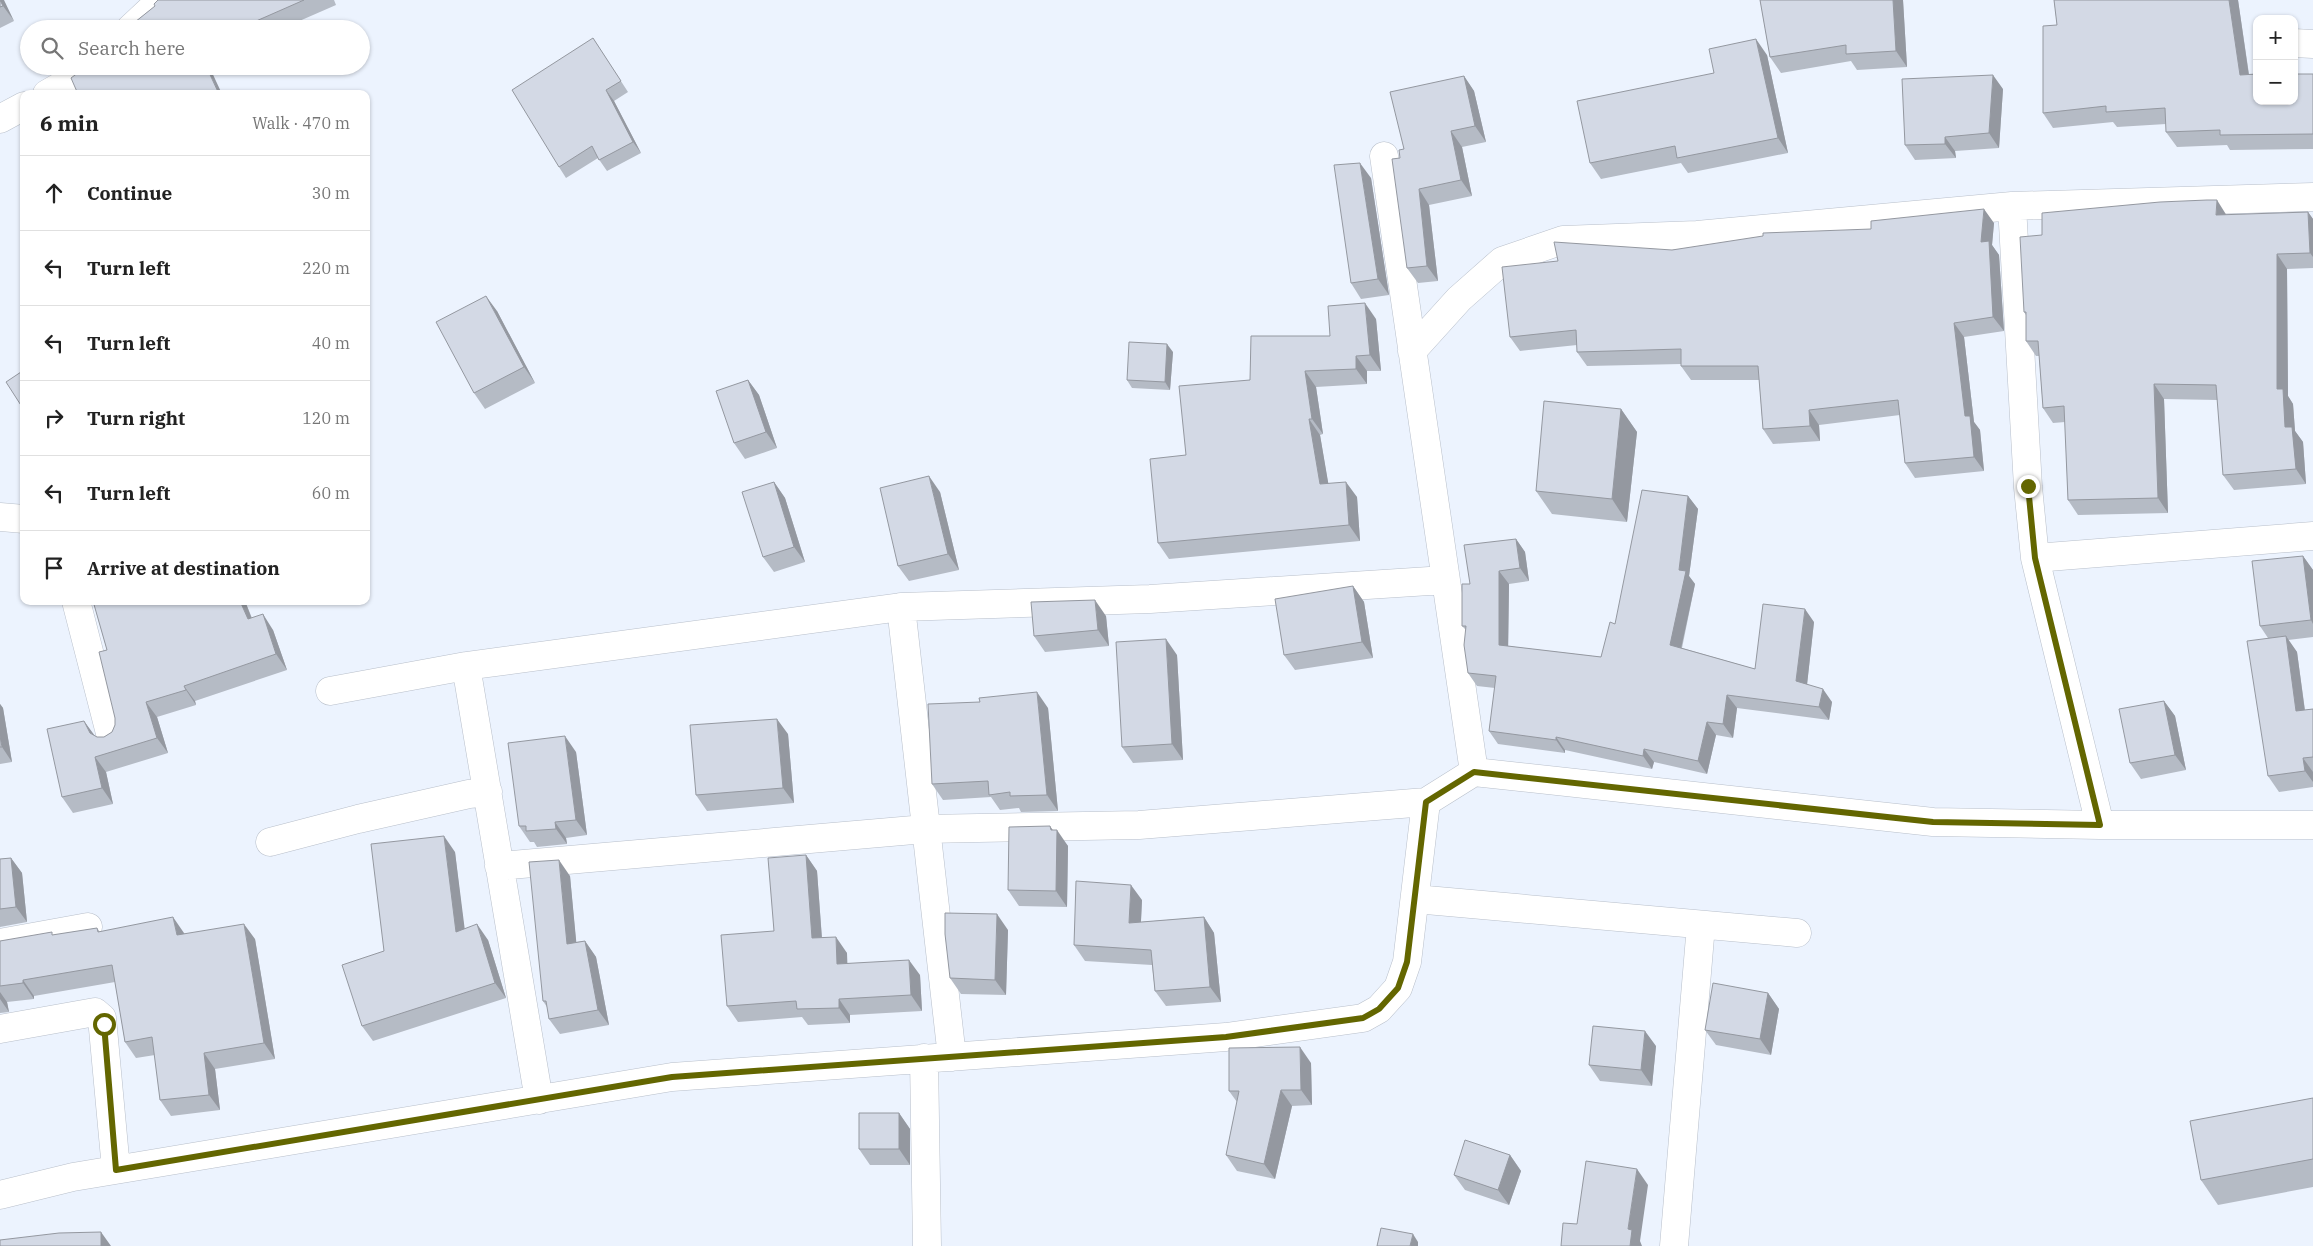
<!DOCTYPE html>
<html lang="en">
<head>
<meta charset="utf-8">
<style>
	:root { --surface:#fff; --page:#f2f2f2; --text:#222; --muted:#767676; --line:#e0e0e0 }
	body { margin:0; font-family:"IBM Plex Serif",serif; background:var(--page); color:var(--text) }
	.controls { position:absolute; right:15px; top:15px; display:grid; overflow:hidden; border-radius:10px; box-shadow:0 1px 4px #0004 }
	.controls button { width:45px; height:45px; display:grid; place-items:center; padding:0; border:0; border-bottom:1px solid var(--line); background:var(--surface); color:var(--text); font:25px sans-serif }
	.stop { position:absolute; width:15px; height:15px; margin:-11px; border:4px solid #636600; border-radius:50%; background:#fff }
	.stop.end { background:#636600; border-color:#fff; box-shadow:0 1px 5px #0008 }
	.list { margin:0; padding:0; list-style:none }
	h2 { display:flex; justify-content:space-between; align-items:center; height:65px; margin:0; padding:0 20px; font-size:21px }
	h2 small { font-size:16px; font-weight:400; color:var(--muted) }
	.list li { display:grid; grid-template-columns:32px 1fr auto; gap:15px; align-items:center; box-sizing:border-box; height:75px; padding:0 20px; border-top:1px solid var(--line) }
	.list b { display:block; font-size:19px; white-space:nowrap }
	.list em { font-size:16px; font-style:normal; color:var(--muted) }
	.icon { flex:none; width:28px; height:28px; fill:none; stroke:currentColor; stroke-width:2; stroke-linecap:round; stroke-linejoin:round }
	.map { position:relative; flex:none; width:2313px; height:1246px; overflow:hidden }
	.search { position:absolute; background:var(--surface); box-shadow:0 1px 4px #0004; left:20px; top:20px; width:350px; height:55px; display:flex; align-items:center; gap:12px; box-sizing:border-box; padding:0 18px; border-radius:28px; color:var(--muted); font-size:19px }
	.panel { position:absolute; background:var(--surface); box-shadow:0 1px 4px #0004; left:20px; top:90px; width:350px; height:515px; border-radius:10px }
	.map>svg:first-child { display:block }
</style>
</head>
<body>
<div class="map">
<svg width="2313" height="1246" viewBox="0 0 2313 1246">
	<rect width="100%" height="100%" fill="#ecf3fe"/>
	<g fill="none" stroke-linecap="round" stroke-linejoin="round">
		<defs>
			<path id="minor" d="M130,29L161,0
				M2294,43L2313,44
				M47,94L80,75L90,66
				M0,119L24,106
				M1384,156L1474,772
				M2012,206L2028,487L2035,558L2100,825
				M1412,351L1459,299L1502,261L1563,240L1697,235L2012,206L2313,197
				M0,517L24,519
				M2035,558L2313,536
				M76,601L111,737
				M901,607L1150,599L1445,580
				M466,666L539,1100
				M330,691L466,666L901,607L952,1057
				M270,842L358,819L469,794L488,792
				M499,866L925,829L1139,825L1426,802
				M1415,899L1797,933
				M0,943L88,927
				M0,1029L95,1012L102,1018L116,1169
				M924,1058L927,1246
				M0,1195L73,1177L672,1077L1226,1037L1363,1018L1379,1009L1398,988L1407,962L1426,802L1474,772L1933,822L2100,825H2313
				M1674,1246L1701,925"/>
		</defs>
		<use href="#minor" stroke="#b8bfca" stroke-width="29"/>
		<use href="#minor" stroke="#fff" stroke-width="28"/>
	</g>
	<path fill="#b5bbc5" d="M0,0L14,21L0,28Z
		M158,0H334L336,5L281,29H125L130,26L155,6Z
		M1760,0H1903L1907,67L1857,70L1851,61L1781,73L1770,57Z
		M2054,0H2238L2249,74H2313V149L2230,150L2227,145L2177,147L2166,132V124L2117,127L2113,122L2053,128L2043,113L2057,25Z
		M593,38L628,92L614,101L641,153L607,171L598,158L566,178L559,167Z
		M1767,55L1788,153L1688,173L1681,163L1601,179L1590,163L1714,73Z
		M1464,76L1474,91L1486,142L1462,147L1472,196L1429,205L1438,281L1418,283L1407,268L1404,149Z
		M2003,89L1999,148L1955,151L1956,158L1915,160L1905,145Z
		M1371,178L1389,295L1361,299L1351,283Z
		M2308,212L2313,219V268L2287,269L2288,396L2293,404L2295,431L2303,442L2306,484L2234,490L2223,475L2218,400L2164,399L2168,513L2078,515L2068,500L2065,422L2053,423L2043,408L2039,356H2036L2026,341V315L2024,312L2227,215Z
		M1994,223L1992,245L1999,255L2004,331L1964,337L1974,422L1980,430L1984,471L1915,478L1905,463L1900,415L1819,425L1820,441L1773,444L1763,429L1759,380H1691L1681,366V364L1587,366L1577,352V345L1520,351L1510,337L1672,250L1871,229Z
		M497,311L535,383L485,409L474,393Z
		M1376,319L1381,371H1367V384L1316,387L1323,434L1320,435L1328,483L1357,497L1360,541L1169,559L1158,543L1186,455L1250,380L1330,336Z
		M1173,352L1170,390L1132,388L1127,380Z
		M748,380L759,395L777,448L745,459L734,443Z
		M1621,409L1637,432L1627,522L1552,514L1536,491Z
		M774,482L785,498L805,562L774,572L763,557Z
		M940,492L959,570L909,581L898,566Z
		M1688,496L1698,509L1689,576L1695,584L1682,648L1755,669L1814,622L1807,684L1832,702L1829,720L1737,708L1733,738L1716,735L1707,774L1654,762L1652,769L1565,750V753L1498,744L1489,731L1495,688L1477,686L1468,673L1466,630L1462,626L1470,584L1516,539L1525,552L1529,581L1509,584L1508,646L1601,657L1615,624Z
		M2303,556L2313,570V637L2288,640L2297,652L2305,710L2313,709V787L2279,792L2268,776V638L2260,626Z
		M1353,586L1364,602L1373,658L1295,670L1284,655Z
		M93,601H245L252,618L273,630L287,670L195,701L196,705L157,717L168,753L106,772L113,804L73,813L62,797L84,721L94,736L97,737H104L112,732L115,725V718L107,650Z
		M1106,616L1109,646L1045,652L1034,636Z
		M1177,655L1183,760L1133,763L1122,747Z
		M2164,701L2175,716L2186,770L2141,779L2130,763Z
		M0,704L3,708L12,762L0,764Z
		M1048,708L1058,811L1021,812L1019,808L1000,810L991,797L943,800L932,784Z
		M788,734L794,803L707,811L696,795Z
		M576,752L587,835L566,838L567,844L537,847L534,842H530L519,826Z
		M1053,830L1068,846L1067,907L1019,906L1008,890Z
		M455,852L464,929L488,940L506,998L373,1041L362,1026L384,951Z
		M806,855L817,871L822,938L847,953V963L920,975L922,1011L850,1015V1023L808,1025L802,1017L738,1022L727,1006L774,931Z
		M11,858L22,873L27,922L0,927V859Z
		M570,876L576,942L585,941L596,957L609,1025L560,1034L549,1019L547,1007L543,1001Z
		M1142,900L1141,922L1204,917L1214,933L1221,1002L1166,1006L1155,991L1152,965L1085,961L1074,945Z
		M97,928L100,932L184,933L185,934L255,939L275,1059L215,1069L220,1110L171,1116L160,1100L155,1055L136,1058L125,1042L115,982L34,996V999L7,1002L9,1012L0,1013V941L54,935Z
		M1008,930L1006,995L961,994L950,978Z
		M1768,993L1779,1009L1771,1055L1716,1045L1705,1030Z
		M1656,1046L1652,1086L1600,1081L1589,1065Z
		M1311,1063L1312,1105L1292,1106L1275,1179L1237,1171L1226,1155L1237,1102L1229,1091Z
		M2313,1098V1187L2218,1205L2201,1180Z
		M899,1113L910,1129V1165H870L859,1149Z
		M1510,1155L1521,1171L1509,1205L1465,1190L1454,1175Z"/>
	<path fill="#9498a0" d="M0,0H4L14,21L3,6Z
		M1893,0H1903L1907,67L1896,51Z
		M2229,0H2238L2251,90L2240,75Z
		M1756,39L1767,55L1788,153L1778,138Z
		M206,66H209L222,94H219Z
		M1993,75L2003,89L1999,148L1989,133Z
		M1464,76L1474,91L1486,142L1475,126Z
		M606,90L614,101L641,153L633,142Z
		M1451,131L1462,147L1472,196L1461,180Z
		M1945,137L1955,151L1956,158L1945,144Z
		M1360,163L1371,178L1389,295L1378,279Z
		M1419,189L1429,205L1438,281L1427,266Z
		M2217,200L2227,216L2216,215Z
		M1984,209L1994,223L1992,245L1999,255L2004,331L1993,317L1981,242Z
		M2308,212L2313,219V257L2310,253Z
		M2277,254L2287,269L2288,396L2293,404L2295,431L2303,442L2306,484L2296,469L2285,427L2277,389Z
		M486,296L497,311L535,383L524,367Z
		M1365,303L1376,319L1381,371L1370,355Z
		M1954,323L1964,337L1974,422L1980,430L1984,471L1974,457L1965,416Z
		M1167,344L1173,352L1170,390L1165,382Z
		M1356,356L1367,371V384L1356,369Z
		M1305,371L1316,387L1323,434L1312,419Z
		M748,380L759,395L777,448L766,432Z
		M2154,384L2164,399L2168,513L2158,498Z
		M1621,409L1637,432L1627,522L1612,499Z
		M1809,410L1819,425L1820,441L1810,426Z
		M1309,419L1320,435L1331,499L1320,484Z
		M929,476L940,492L959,570L948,554Z
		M774,482L785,498L805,562L794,547Z
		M1346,482L1357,497L1360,541L1349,525Z
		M1688,496L1698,509L1689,576L1695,584L1679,658L1670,645Z
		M1516,539L1525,552L1529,581L1520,568Z
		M2303,556L2313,570V624L2311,620Z
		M1499,571L1509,584L1508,658L1499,645Z
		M1353,586L1364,602L1373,658L1362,642Z
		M1095,600L1106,616L1109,646L1098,630Z
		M240,601H245L258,635L248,619Z
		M1805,609L1814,622L1806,694L1796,681Z
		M263,614L273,630L287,670L276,654Z
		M2286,636L2297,652L2307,727L2296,711Z
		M1166,639L1177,655L1183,760L1172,744Z
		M184,686L195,701L196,705L186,690Z
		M1823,689L1832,702L1829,720L1819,707Z
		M1037,692L1048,708L1058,811L1047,795Z
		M1727,695L1737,708L1733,738L1723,724Z
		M2164,701L2175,716L2186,770L2175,755Z
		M146,702L157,717L168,753L157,738Z
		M0,704L3,708L12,762L2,747L0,736Z
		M777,719L788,734L794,803L783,788Z
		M84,721L95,736L90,733Z
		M1707,722L1716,735L1707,774L1698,761Z
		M565,736L576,752L587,835L576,820Z
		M1556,737L1565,750V753L1556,740Z
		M1644,749L1654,762L1652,769L1643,756Z
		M95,757L106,772L113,804L102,788Z
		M2303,758L2313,772V782L2305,771Z
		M555,822L566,838L567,844L556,829Z
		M1050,826L1057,836V830L1068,846L1067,907L1056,891Z
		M444,836L455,852L467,947L456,932Z
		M806,855L817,871L823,954L812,938Z
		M11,858L22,873L27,922L16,907Z
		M559,860L570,876L578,960L567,944Z
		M1131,885L1142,900L1140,939L1129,923Z
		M997,914L1008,930L1006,995L995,980Z
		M173,917L184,933L188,951L177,935Z
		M1204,917L1214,933L1221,1002L1210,987Z
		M244,924L255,939L275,1059L264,1043Z
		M477,924L488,940L506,998L495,983Z
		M836,937L847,953L848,980L837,964Z
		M585,941L596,957L609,1025L598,1010Z
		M909,960L920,975L922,1011L911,995Z
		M23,980L34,996V999L23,983Z
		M0,992L7,1002L9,1012L0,999Z
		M1768,993L1779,1009L1771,1055L1760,1039Z
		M839,999L850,1015V1023L839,1008Z
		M1645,1031L1656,1046L1652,1086L1641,1070Z
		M1300,1047L1311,1063L1312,1105L1301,1090Z
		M204,1053L215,1069L220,1110L209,1095Z
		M1281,1090L1292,1106L1275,1179L1264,1164Z
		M899,1113L910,1129V1165L899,1149Z
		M1510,1155L1521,1171L1509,1205L1498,1190Z
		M1637,1169L1648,1185L1640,1241L1642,1246H1630L1628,1229Z
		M101,1232L111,1246H101Z
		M1413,1234L1418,1242V1246H1410Z"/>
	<path fill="#d3d9e5" stroke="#9498a0" d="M0,0L3,6L0,7Z
		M158,0H304L238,29H125L130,26L155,6L154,4Z
		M1760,0H1893L1896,51L1846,54V45L1770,57Z
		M2054,0H2229L2240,75L2257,74V101H2294V74H2313V134L2220,135V130L2166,132L2165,108L2106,112V106L2043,113V26L2057,25Z
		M593,38L621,81L606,90L633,142L599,160L592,146L559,167L512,90Z
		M1756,39L1778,138L1677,158L1675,146L1590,163L1577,101L1714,73L1709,49Z
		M87,66H206L219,94H78L71,78Z
		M1993,75L1989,133L1945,137V144L1905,145L1902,79Z
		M1464,76L1475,126L1451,131L1461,180L1419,189L1427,266L1407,268L1392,159L1400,158L1399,150L1404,149L1390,92Z
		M1360,163L1378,279L1351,283L1334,165Z
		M2207,200H2217L2216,215L2308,212L2310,253L2277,254V389H2283L2285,427H2292L2296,469L2223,475L2216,385L2154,384L2158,498L2068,500L2064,406L2043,408L2038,341H2026V312H2024L2020,237L2042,235V213L2160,202Z
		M1984,209L1981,242L1989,241L1993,317L1954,323L1965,416H1970L1974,457L1905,463L1898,400L1809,410L1810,426L1763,429L1758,366H1681V349L1577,352L1576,330L1510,337L1502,267L1558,261L1554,242L1672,250L1763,236V233L1871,229V221Z
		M486,296L524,367L474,393L436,322Z
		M1365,303L1370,355L1356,356V369L1305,371L1312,419H1309L1320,484L1346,482L1349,525L1158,543L1150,459L1186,455L1179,386L1250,380L1251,336H1330L1328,306Z
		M1129,342L1167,344L1165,382L1127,380Z
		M24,370V410L6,382Z
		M748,380L766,432L734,443L716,391Z
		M1544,401L1621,409L1612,499L1536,491Z
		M929,476L948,554L898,566L880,488Z
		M774,482L794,547L763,557L742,492Z
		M1642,490L1688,496L1679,570L1686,571L1670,645L1755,669L1763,604L1805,609L1796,681L1823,689L1819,707L1727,695L1723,724L1707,722L1698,761L1644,749L1643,756L1556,737V740L1489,731L1496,676L1468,673L1464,645L1466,626H1462V584H1470L1464,545L1516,539L1520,568L1499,571V645L1601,657L1610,622L1615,624Z
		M2303,556L2311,620L2260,626L2252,561Z
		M1353,586L1362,642L1284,655L1275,599Z
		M1095,600L1098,630L1034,636L1031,602Z
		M93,601H240L248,619L263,614L276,654L184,686L186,690L146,702L157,738L95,757L102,788L62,797L47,729L84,721L90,733L97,737H104L112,732L115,725V718L99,652L107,650Z
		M2286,636L2296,711L2313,709V757L2303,758L2305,771L2268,776L2247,641Z
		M1166,639L1172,744L1122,747L1116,642Z
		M1037,692L1047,795L1010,796V792L989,795L988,781L932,784L928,704L980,702L979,698Z
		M2164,701L2175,755L2130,763L2119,709Z
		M777,719L783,788L696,795L690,725Z
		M0,736L2,747H0Z
		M565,736L576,820L555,822L556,829L526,831V826H519L508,743Z
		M1050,826L1051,830H1057L1056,891L1008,890L1009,827Z
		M444,836L456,932L477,924L495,983L362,1026L342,965L384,951L371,844Z
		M806,855L812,938L836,937L837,964L909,960L911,995L839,999V1008L797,1009L796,1001L727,1006L721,935L774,931L768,858Z
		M11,858L16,907L0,909V859Z
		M559,860L567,944L585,941L598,1010L549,1019L546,1001H543L529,862Z
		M1076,881L1131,885L1129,923L1204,917L1210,987L1155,991L1151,950L1074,945Z
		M945,913L997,914L995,980L950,978L945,934Z
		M173,917L177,935L244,924L264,1043L204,1053L209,1095L160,1100L152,1037L125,1042L112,965L23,980V983L0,986V941L52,932V935L97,928L98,932Z
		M1713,983L1768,993L1760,1039L1705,1030Z
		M1593,1026L1645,1031L1641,1070L1589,1065Z
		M1300,1047L1301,1090H1281L1264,1164L1226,1155L1239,1091H1229V1048Z
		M2313,1098V1159L2201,1180L2190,1121Z
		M859,1113H899V1149H859Z
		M1465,1140L1510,1155L1498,1190L1454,1175Z
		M1586,1161L1637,1169L1628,1229L1632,1230L1630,1246H1561L1563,1223L1577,1224Z
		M1381,1228L1413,1234L1410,1246H1377Z
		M101,1232V1246H0V1240L59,1233Z"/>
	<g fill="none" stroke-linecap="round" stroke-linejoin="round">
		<path stroke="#636600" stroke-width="6" d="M104,1024L116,1170L672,1077L1226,1037L1363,1018L1379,1009L1398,988L1407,962L1426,802L1474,772L1933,822L2100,825L2035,558L2028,486"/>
	</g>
</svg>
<div class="controls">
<button>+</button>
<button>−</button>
</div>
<div class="stop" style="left:104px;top:1024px"></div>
<div class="stop end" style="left:2028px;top:486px"></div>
<div class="search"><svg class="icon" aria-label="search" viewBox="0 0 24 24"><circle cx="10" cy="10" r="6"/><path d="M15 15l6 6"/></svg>Search here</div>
<section class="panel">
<h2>6 min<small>Walk · 470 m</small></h2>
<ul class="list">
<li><svg class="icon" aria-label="ahead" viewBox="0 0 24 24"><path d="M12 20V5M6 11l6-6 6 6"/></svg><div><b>Continue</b></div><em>30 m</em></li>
<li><svg class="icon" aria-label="left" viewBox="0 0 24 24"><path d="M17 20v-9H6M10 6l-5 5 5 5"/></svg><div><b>Turn left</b></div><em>220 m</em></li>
<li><svg class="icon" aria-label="left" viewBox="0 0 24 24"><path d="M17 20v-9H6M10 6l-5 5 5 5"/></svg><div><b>Turn left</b></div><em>40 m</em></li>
<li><svg class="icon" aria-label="right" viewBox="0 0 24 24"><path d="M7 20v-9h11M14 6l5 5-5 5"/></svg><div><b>Turn right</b></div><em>120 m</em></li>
<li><svg class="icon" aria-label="left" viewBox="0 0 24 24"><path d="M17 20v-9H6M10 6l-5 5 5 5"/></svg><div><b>Turn left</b></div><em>60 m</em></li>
<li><svg class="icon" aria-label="arrive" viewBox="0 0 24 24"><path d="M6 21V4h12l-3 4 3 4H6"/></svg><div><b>Arrive at destination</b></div></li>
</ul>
</section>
</div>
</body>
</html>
